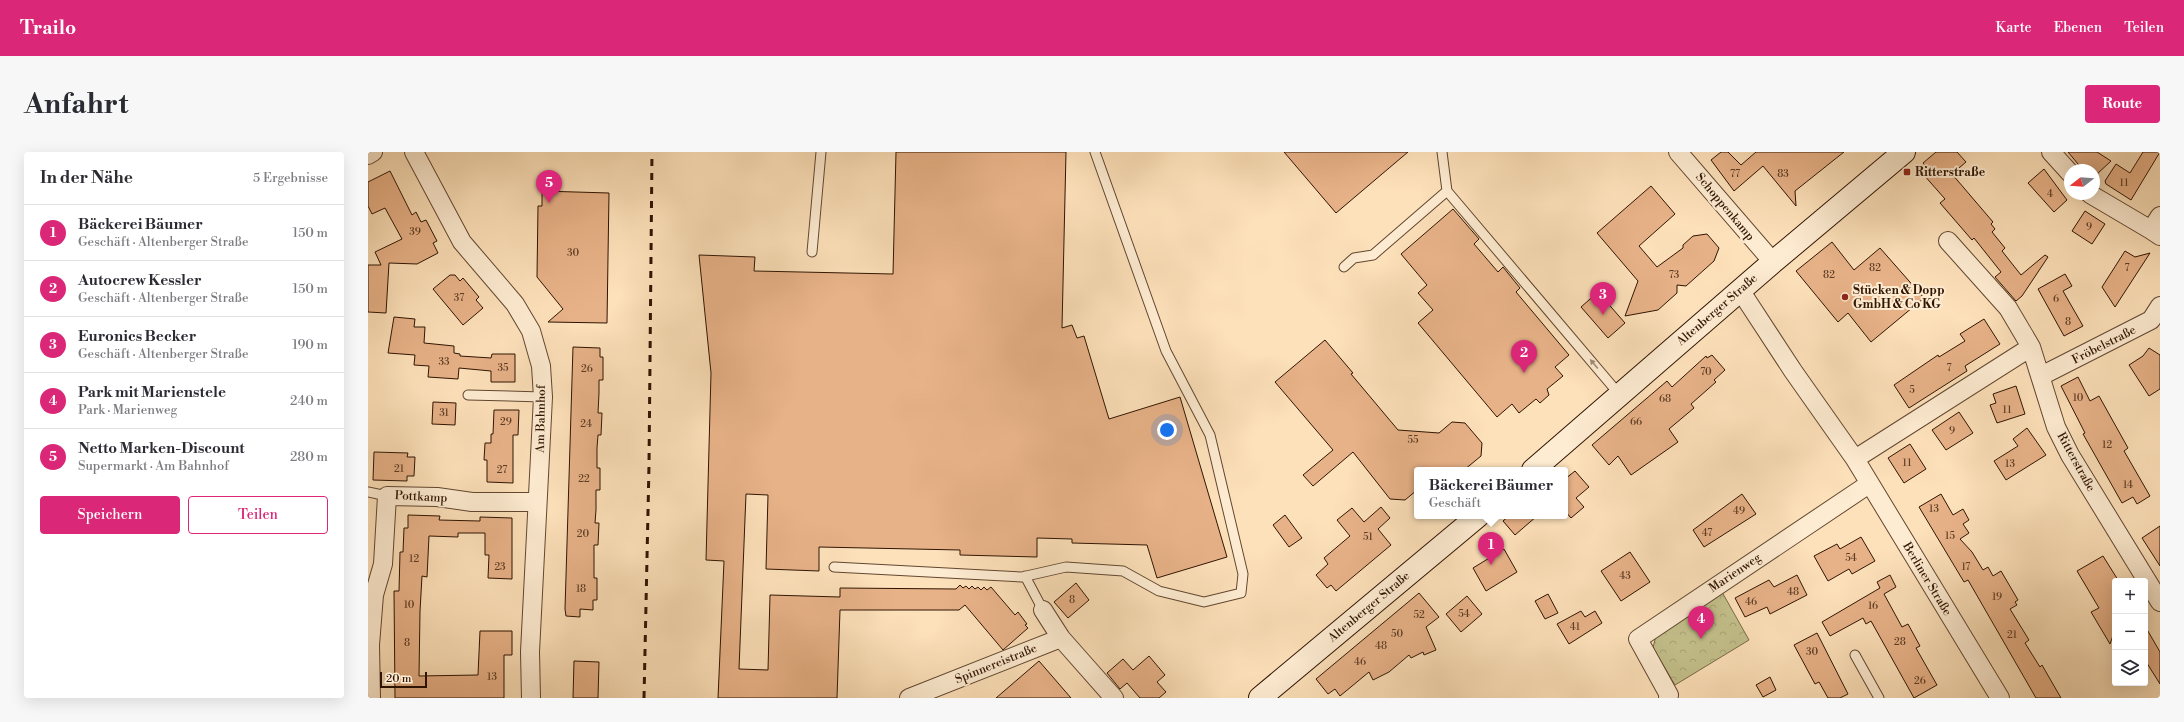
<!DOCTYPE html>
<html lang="de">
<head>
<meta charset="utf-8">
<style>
	:root { --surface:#fff; --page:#f7f7f7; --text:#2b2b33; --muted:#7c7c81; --line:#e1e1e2; --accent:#db2777 }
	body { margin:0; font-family:"Libre Bodoni",serif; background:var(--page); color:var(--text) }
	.controls { position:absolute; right:12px; bottom:12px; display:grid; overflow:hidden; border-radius:4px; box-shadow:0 4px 16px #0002 }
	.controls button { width:36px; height:36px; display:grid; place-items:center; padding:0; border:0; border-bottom:1px solid var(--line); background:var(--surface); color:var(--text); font:20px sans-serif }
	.compass { position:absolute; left:1696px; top:12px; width:36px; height:36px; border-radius:50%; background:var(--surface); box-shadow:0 4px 16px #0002; rotate:253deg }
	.scale { position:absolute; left:12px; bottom:10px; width:47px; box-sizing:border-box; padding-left:4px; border:2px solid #2f1402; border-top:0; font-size:11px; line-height:14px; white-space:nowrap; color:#2f1402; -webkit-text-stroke:3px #feecd2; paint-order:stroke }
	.you { position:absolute; left:799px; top:278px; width:14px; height:14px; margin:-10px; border:3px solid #fff; border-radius:50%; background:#1a73e8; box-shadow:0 0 0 6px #1a73e833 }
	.badge { display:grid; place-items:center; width:26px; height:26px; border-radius:50%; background:var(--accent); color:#fff; font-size:13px; font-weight:700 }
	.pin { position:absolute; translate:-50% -33px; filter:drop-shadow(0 1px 2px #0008) }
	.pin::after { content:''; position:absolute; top:21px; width:14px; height:12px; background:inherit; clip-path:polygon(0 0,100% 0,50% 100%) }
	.popup { position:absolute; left:1046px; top:315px; width:154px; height:52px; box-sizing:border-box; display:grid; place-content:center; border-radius:4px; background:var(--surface); filter:drop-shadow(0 1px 3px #0005); font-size:13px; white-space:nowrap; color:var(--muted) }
	.popup b { font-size:15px; color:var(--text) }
	.popup::after { content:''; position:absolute; left:50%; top:100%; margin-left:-8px; border:8px solid transparent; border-top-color:var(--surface) }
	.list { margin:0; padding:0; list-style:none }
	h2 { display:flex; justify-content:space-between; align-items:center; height:52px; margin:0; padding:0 16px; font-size:17px }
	h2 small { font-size:13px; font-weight:400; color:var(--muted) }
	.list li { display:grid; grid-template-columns:26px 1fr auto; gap:12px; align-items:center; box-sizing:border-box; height:56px; padding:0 16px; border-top:1px solid var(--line) }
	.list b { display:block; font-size:15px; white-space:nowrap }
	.list p { margin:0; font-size:13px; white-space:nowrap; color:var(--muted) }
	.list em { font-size:13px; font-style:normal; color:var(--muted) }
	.actions { display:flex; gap:8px; padding:12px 16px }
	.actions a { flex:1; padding:9px 0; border:1px solid var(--accent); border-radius:4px; text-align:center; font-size:14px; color:var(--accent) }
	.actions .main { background:var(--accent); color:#fff }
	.icon { flex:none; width:22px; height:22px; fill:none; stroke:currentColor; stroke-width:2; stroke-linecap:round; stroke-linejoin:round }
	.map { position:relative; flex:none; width:1792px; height:546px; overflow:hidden; border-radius:4px }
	header { display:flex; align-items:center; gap:24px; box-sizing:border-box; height:56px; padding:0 20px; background:var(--accent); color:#fff }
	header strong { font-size:19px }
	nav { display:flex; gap:22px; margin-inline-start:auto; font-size:14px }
	.intro { display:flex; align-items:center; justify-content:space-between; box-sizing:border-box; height:96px; padding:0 24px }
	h1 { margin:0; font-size:28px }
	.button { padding:10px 18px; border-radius:4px; background:var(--accent); color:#fff; font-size:14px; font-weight:700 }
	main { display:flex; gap:24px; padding:0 24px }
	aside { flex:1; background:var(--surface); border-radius:4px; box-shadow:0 4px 16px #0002 }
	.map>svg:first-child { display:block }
</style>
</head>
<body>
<header>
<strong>Trailo</strong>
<nav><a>Karte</a><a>Ebenen</a><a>Teilen</a></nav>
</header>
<div class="intro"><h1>Anfahrt</h1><a class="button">Route</a></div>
<main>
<aside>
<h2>In der Nähe<small>5 Ergebnisse</small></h2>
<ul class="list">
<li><span class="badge">1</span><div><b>Bäckerei Bäumer</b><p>Geschäft · Altenberger Straße</p></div><em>150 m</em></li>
<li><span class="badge">2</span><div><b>Autocrew Kessler</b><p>Geschäft · Altenberger Straße</p></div><em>150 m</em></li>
<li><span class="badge">3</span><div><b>Euronics Becker</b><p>Geschäft · Altenberger Straße</p></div><em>190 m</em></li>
<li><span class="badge">4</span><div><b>Park mit Marienstele</b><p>Park · Marienweg</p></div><em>240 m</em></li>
<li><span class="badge">5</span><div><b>Netto Marken-Discount</b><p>Supermarkt · Am Bahnhof</p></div><em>280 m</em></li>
</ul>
<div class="actions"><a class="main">Speichern</a><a>Teilen</a></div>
</aside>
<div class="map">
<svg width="1792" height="546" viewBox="0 0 1792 546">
	<defs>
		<pattern id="forest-crowns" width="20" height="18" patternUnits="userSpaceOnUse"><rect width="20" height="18" fill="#c4c18c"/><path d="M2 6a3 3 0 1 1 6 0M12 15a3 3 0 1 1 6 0" fill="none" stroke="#a9a577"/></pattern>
	</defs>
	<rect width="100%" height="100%" fill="#fde1ba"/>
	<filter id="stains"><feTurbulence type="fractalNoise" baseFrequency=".005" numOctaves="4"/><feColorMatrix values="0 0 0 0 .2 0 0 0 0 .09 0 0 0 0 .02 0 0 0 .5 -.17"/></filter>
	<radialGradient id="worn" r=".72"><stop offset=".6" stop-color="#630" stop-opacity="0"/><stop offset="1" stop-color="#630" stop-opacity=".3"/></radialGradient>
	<path fill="url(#forest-crowns)" stroke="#7a6a47" d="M1354,440L1381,488L1307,533L1285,496L1288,483Z"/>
	<path fill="#e8b288" stroke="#2f1402" d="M528,0H698L694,176L704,173L709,186L716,184L741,267L812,245L859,405L789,426L779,393L704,391V387L669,386V405L592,403V398L451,395V419L398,417L400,343L378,342L371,517L400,518L402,443L472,445V436L588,437L592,433L595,436L598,434L601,437L604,434L607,437L610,435L613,438L616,435L619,438L623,435L647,463L650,460L659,472L657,473L660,476L635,498L597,453L591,458H472L469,546H350L356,409L338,408L343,221L331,103L387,105L386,119L525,122Z
		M916,0H1040L968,61Z
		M1353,0H1360L1373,13L1388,0H1476L1427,39L1428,54L1395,14L1366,39L1343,8Z
		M1568,0H1589L1598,10L1584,22L1625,70L1623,72L1627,77L1624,80L1637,96L1634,99L1653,123L1677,103L1680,105L1654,144L1648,149L1627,125L1633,120L1606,86L1604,88L1572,51L1577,47L1555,22L1560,17L1555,11Z
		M1700,0H1729L1743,9L1728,23L1726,18H1715Z
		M1775,0H1792L1763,48L1738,32L1737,29L1748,12L1762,21Z
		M1676,17L1699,48L1686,60L1660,31Z
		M22,19L44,63L48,60L53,70L58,68L69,89L65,91L70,101L49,112L21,111L18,161L0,160V113H13L7,100L34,87L17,56L4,62L0,54V30Z
		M1283,34L1307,62L1271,94L1289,115L1315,96V93L1325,84L1339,82L1351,96L1346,109L1318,134L1309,133V141L1290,158L1257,164L1270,129L1229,81Z
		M174,39L241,41L239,171L180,170L195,157L169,125L170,54H174Z
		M1085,57L1111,87L1106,92L1130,120L1135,115L1152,136L1148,140L1201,203L1187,215L1195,224L1179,237L1181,243L1172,251L1168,247L1151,261L1144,252L1129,265L1050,171L1065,158L1050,141L1059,133L1033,102Z
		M1717,59L1737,72L1724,92L1704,79Z
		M1464,90L1486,118L1512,96L1556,146L1503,190L1480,161L1470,170L1428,119Z
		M1757,99L1767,105L1782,101L1747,155L1734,135Z
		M1697,122L1704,134L1695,139L1715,174L1696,184L1670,137Z
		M82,123H87L92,129L95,126L111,145L108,148L115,156L95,173L65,137Z
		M1230,140L1257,171L1240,186L1213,155Z
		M26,165L47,167L46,175H57L56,191L86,194V201L92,202V204L123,206L124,202H147V230H123V219L91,216L90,227L60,225L61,214L46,213L47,203L20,201Z
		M1616,167L1632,192L1597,214L1599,219L1541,256L1526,233L1570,203L1571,205L1597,189L1592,182Z
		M957,188L985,221L983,222L1030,278L1071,281L1084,270L1097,271L1114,291L1113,304L1096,318H1049V338L1037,348L1022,347L985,300L945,334L935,323L965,298L907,230Z
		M205,195L232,196V205H235V228H231V241L230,261H234L233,283H230L229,296V316H232V338H228V358L227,371H231L230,393H226V426H229V448H225V458L212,457V465L198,464L197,457Z
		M1781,196L1792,203V237L1781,244L1761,213L1775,204Z
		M1344,203L1357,218L1346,228L1348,230L1323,252L1326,256L1301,277L1310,290L1263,323L1250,304L1241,313L1224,293L1299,229L1304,235L1338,204L1339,206Z
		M1710,225L1722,249L1731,244L1760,296L1756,299L1782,344L1769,352L1765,345L1754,351L1715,282L1717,281L1693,234Z
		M1648,234L1657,262L1629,271L1622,253L1628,251L1625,242Z
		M65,250L88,251L87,273L64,272Z
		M126,258H151L150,283H145V331L119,330V308H116L117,291H123V282H125Z
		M1591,260L1605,281L1578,298L1564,278Z
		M1659,276L1678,303L1638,328L1626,309L1650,294L1645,287Z
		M1542,292L1558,317L1536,331L1520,306Z
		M6,300L40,301L39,305H47L46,324H39V329L5,328Z
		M1207,319L1221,335L1208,346L1216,355L1203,366L1197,359V327Z
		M1374,342L1388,362L1336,395L1325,378Z
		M1573,342L1585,363L1595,357L1601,368L1595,372L1601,381L1592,387L1604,400L1615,418L1620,415L1625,424L1633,419L1650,448L1647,450L1649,453L1642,457L1661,488L1657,491L1672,515L1674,513L1693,546H1668L1600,428L1596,430L1551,355Z
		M1013,355L1022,366L1010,377L1023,393L968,439L963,433L959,436L948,423L960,412L956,406L982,384L969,368L984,356L996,370Z
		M40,363L72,364L71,368L112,369V365L144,366V427L120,426L121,403H117V381H90V385L61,384L59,425L54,424L52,459L51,524L110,523L112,479H144V503H136V546H27L26,439H31L32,400H35L36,376H40Z
		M917,363L934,386L921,395L905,373Z
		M1141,364H1169L1147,383L1135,369Z
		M1792,374V414L1774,386Z
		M1493,385L1507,409L1484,422L1481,417L1460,429L1446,404L1469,392L1472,397Z
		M1136,397L1149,420L1118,439L1105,416Z
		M1262,400L1282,430L1253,449L1233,419Z
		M1735,404L1750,428L1747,429V478L1742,492L1723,460L1731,456L1709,419Z
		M1429,423L1439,443L1402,462L1399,455L1377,465L1367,446L1401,428L1406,435Z
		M1522,423L1528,435L1516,442L1534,475L1540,472L1552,494L1548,496L1569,533L1546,546L1503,469L1498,472L1495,466L1462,484L1454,470L1512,436L1509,430Z
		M708,431L721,448L700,466L686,450Z
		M1051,441L1071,465L1058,475L1068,498L1056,503L1055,500L1043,506L1041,503L1021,520L1005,528L1001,520L972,544L967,537L960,542L948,527Z
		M1180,442L1190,461L1177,467L1167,449Z
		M1099,444L1114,462L1093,480L1078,462Z
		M1213,459L1217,465L1227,459L1234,471L1201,492L1189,472Z
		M1777,474L1792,500V532L1777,508Z
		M1449,481L1480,542L1472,546H1460L1451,530L1447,532L1426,493Z
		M781,504L797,523L789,530L798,540L791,546H772L759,531L752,537L739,521L755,507L765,518Z
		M206,509L231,510L230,546H205Z
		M671,509L703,546H628Z
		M1402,525L1408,538L1395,545L1388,533Z"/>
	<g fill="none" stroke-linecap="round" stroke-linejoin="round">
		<defs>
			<path id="lane" d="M1074,0L1079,39
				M444,100L453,0
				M976,115L986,106L1005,103L1079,39L1251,242
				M100,243L175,245
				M0,340L19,344
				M466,415L654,425L698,415L755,419L791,439L836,450L873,441L875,422L842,283L798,199L727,0
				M657,424L675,458
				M1487,503L1511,546"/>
			<path id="street" d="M46,0L94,90L147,152L163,179L173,214L175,245L162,500L163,546
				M1310,0L1405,110
				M1683,0L1702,21
				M0,3L5,0
				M1722,42L1783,78
				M1792,64L1783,78L1792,84
				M1580,89L1640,156L1663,195L1688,275L1702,303L1792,450
				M1372,138L1425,219L1487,307L1632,546
				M1673,224L1783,168L1792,154
				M1487,307L1663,195
				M675,458L693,486L746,546
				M3,546L2,493L6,443L15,412L19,344L69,345L104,350H169
				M541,546L693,486
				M1300,546L1301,543L1270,487L1501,332"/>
			<path id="secondary" d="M1165,318L1405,110L1536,0
				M892,546L1110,364"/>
		</defs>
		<use href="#lane" stroke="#624730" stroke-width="11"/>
		<use href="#street" stroke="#624730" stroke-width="20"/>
		<use href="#secondary" stroke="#2f1402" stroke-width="24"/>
		<use href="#lane" stroke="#feecd2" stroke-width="9"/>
		<use href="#street" stroke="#feecd2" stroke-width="18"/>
		<use href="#secondary" stroke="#feecd2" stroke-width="22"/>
		<path stroke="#2f1402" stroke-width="3" stroke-dasharray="7 7" stroke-linecap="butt" d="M276,546L281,313L284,0"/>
	</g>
	<defs><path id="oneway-solid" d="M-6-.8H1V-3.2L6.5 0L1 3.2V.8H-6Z"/></defs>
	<use fill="#a18b74" href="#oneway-solid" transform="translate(1226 212) rotate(-130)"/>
	<g fill="#8f2418" stroke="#feecd2" stroke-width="1.5">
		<rect x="1535" y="16" width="8" height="8" rx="2"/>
		<circle cx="1477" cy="145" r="4"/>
	</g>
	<g text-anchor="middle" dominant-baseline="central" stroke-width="4" stroke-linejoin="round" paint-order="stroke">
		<g font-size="10" fill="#5d3c24">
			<text x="1367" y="22">77</text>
			<text x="1415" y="22">83</text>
			<text x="1756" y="31">11</text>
			<text x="1682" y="42">4</text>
			<text x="1721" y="75">9</text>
			<text x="47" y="80">39</text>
			<text x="205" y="101">30</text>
			<text x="1507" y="116">82</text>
			<text x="1759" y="116">7</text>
			<text x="1306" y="123">73</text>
			<text x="1461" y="123">82</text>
			<text x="91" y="146">37</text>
			<text x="1688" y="147">6</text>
			<text x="1700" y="170">8</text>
			<text x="76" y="210">33</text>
			<text x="135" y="216">35</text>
			<text x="1581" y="216">7</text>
			<text x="219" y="217">26</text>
			<text x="1338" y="220">70</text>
			<text x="1544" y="238">5</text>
			<text x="1710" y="246">10</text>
			<text x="1297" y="247">68</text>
			<text x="1639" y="258">11</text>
			<text x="76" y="261">31</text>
			<text x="138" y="270">29</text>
			<text x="1268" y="270">66</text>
			<text x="218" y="272">24</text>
			<text x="1584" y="279">9</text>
			<text x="1045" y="288">55</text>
			<text x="1739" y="293">12</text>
			<text x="1539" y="311">11</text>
			<text x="1642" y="312">13</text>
			<text x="31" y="317">21</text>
			<text x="134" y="318">27</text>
			<text x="216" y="327">22</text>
			<text x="1760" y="333">14</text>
			<text x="1566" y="357">13</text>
			<text x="1371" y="359">49</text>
			<text x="1339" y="381">47</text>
			<text x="215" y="382">20</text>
			<text x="1582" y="384">15</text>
			<text x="1000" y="385">51</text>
			<text x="1483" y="406">54</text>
			<text x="46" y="407">12</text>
			<text x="132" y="415">23</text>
			<text x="1598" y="415">17</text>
			<text x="1257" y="424">43</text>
			<text x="213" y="437">18</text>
			<text x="1425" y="440">48</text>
			<text x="1629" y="445">19</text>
			<text x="704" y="448">8</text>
			<text x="1383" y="450">46</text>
			<text x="41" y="453">10</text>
			<text x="1505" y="454">16</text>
			<text x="1096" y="462">54</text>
			<text x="1051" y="463">52</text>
			<text x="1207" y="475">41</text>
			<text x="1029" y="482">50</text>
			<text x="1644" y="483">21</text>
			<text x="1532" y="490">28</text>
			<text x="39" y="491">8</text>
			<text x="1013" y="494">48</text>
			<text x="1444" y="500">30</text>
			<text x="992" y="510">46</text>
			<text x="124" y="525">13</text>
			<text x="1552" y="529">26</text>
		</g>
		<g font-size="12" font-weight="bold" fill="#2f1402" stroke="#feecd2" text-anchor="start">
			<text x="1547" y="20">Ritterstraße</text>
			<text x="1485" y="138">Stücken &amp; Dopp<tspan x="1485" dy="14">GmbH &amp; Co KG</tspan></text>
		</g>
		<g font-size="12" fill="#2f1402" stroke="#feecd2">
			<text transform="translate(1357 55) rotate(50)">Schoppenkamp</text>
			<text transform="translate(1349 158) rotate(-41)">Altenberger Straße</text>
			<text transform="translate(1736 193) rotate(-27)">Fröbelstraße</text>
			<text transform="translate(173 267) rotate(-89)">Am Bahnhof</text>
			<text transform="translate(1708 310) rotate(61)">Ritterstraße</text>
			<text transform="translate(53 345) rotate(3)">Pottkamp</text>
			<text transform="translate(1367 421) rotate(-34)">Marienweg</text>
			<text transform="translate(1559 427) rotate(59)">Berliner Straße</text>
			<text transform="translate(1001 455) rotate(-40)">Altenberger Straße</text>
			<text transform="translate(628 512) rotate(-22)">Spinnereistraße</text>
		</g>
	</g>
	<rect width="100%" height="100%" filter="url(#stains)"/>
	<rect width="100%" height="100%" fill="url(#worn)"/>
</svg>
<div class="controls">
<button>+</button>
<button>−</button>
<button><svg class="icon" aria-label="layers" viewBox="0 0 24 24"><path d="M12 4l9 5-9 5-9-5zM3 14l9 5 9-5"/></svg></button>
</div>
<svg class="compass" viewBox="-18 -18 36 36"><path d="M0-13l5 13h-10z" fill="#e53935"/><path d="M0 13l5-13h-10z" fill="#7c7c81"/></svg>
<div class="scale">20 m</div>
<div class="you"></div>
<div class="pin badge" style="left:1123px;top:413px">1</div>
<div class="popup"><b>Bäckerei Bäumer</b>Geschäft</div>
<div class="pin badge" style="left:1156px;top:221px">2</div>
<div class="pin badge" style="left:1235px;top:163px">3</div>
<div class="pin badge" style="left:1333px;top:487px">4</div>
<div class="pin badge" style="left:181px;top:51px">5</div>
</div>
</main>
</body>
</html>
